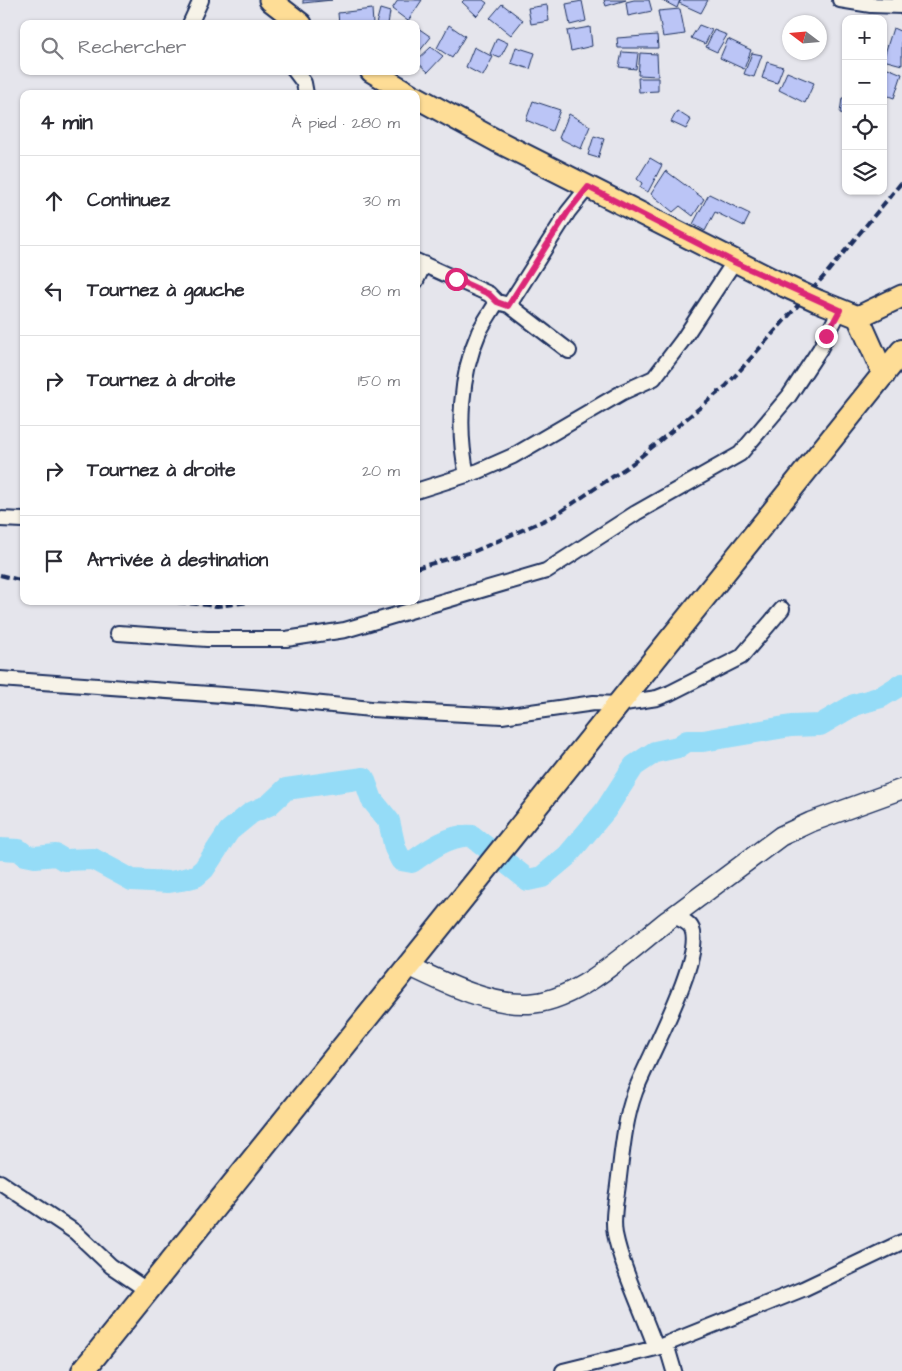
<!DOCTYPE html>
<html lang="fr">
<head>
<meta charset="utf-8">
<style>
	:root { --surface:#fff; --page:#f2f2f3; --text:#2b2b33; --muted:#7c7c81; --line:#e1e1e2 }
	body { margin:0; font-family:"Architects Daughter",sans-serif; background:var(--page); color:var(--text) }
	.controls { position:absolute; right:15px; top:15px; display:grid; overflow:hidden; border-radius:10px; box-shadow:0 1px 4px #0004 }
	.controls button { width:45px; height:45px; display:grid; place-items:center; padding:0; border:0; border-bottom:1px solid var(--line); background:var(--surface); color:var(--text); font:25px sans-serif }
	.compass { position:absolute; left:782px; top:15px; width:45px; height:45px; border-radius:50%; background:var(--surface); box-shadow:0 1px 4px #0004; rotate:286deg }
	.stop { position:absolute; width:15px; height:15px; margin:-11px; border:4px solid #db2777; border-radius:50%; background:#fff }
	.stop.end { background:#db2777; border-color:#fff; box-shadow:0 1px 5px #0008 }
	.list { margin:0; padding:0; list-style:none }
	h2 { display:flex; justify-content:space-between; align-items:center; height:65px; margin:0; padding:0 20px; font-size:21px }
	h2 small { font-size:16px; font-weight:400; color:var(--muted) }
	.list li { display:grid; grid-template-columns:32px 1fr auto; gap:15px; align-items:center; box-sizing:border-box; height:90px; padding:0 20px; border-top:1px solid var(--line) }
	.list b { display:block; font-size:19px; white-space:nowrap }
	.list em { font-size:16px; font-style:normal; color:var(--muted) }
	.icon { flex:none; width:28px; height:28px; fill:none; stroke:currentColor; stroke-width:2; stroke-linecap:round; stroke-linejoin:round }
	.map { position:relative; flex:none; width:902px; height:1371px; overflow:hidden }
	.search { position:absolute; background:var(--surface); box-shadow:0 1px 4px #0004; left:20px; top:20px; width:400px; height:55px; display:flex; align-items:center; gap:12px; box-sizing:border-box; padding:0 18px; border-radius:10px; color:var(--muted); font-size:19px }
	.panel { position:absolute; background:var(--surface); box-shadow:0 1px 4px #0004; left:20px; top:90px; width:400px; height:515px; border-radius:10px }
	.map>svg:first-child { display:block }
</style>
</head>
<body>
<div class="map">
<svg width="902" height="1371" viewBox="0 0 902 1371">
	<rect width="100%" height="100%" fill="#e5e5ec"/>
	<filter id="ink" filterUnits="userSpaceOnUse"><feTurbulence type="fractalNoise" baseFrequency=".02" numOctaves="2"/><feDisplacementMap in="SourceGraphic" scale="10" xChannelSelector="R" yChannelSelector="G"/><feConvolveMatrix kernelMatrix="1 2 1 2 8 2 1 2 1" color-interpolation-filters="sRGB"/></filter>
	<g filter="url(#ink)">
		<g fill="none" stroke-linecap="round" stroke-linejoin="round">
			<path stroke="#95dcf7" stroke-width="22" d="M0,849L19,850L25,855L35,857L56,855L64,860L93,859L132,880L169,882L181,880L196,876L204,869L229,831L251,813L269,805L286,789L364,778L372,800L389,821L395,848L401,860L412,862C427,851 452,833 472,836L528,880L542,877L567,856L605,811L634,766L655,752L678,747L687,741H703L791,726L820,725L854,705L881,697L902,684"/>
		</g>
		<path fill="#bbc5f6" stroke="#1b2f5e" d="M303,0H332L303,3Z
			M398,0H422L408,21L392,9Z
			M464,0H483L487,3L477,16L462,2Z
			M604,0H626L606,6Z
			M634,0H649L652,11L628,16L626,2Z
			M662,0H680L677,8Z
			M681,0H708L701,13L679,3Z
			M582,1L586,21L570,25L566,4Z
			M502,4L523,20L511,35L490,18Z
			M547,5L549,21L531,24L528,8Z
			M372,9L373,24H339L338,13Z
			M380,9L390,12L388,24H376Z
			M680,9L685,34L663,37L658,11Z
			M449,25L465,36L452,58L437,48Z
			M699,25L712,30L705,44L691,38Z
			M590,27L592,46L571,51L567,31Z
			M418,28L431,37L418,53L416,30Z
			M893,28L902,32V65L883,60Z
			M714,30L727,35L717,52L706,47Z
			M657,35L658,48H618L617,38Z
			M497,38L508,43L500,58L490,54Z
			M728,39L751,50L744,69L720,58Z
			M431,47L443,56L428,72L416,61Z
			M474,47L493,57L483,76L466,67Z
			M516,47L535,53L530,69L511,63Z
			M622,52L638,53L636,69L619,67Z
			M640,53L657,54L658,76L638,75Z
			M752,53L762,55L754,77L744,74Z
			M767,62L783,67L777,83L762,78Z
			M883,66L902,74L894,98L883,94Z
			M787,72L814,83L805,103L779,90Z
			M638,78H658V91L639,92Z
			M842,98H846V114L840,113Z
			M533,101L560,110L552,131L526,120Z
			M677,111L691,120L686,129L671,122Z
			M569,114L590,126L581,149L559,138Z
			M594,136L604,139L598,158L588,155Z
			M650,158L662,165L648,192L640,188L642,183L637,179Z
			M666,171L704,199L693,216L680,206L673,212L651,194Z
			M709,194L750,214L744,226L715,212L705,231L693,224Z"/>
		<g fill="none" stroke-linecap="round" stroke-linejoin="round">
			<defs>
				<path id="minor" d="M840,0L871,5L902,6
					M190,24L201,0
					M295,71L304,83L306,94
					M416,261L489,294L497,302L509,305L569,351
					M416,281L424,264
					M509,305L568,212L588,187
					M467,475C457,430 460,375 479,332C484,322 491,312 497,302
					M416,491L479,471L513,456L623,392L654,378L682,341L734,262
					M0,519L24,520
					M118,633L207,639H286L345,630L546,571L636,513L740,454L789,396L820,349L840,310
					M0,679L264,698L371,709L502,716L594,703L618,704L657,698L670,693L741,657L782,609
					M0,1182L75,1232L111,1266L148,1291
					M666,1344L674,1371
					M656,1348C644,1314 622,1269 615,1234C612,1218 616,1201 618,1185C622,1154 624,1122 635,1092C647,1060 704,958 692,929C689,922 680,919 674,916
					M563,1371L656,1348L803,1289L902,1242"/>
				<path id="secondary" d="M407,965C442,982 494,1008 534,1003C581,998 631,949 668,920C706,892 743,864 781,836L811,822L902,789"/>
				<path id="primary" d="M270,0L301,24
					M371,71L410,94
					M416,97L497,141L785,286
					M818,301L858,317L884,375
					M858,317L902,296"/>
				<path id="trunk" d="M83,1371L902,351"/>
			</defs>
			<use href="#minor" stroke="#1b2f5e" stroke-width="18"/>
			<use href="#secondary" stroke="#1b2f5e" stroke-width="22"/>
			<use href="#primary" stroke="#1b2f5e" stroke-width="25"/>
			<use href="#trunk" stroke="#1b2f5e" stroke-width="26"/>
			<use href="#minor" stroke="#f7f3e8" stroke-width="14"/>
			<use href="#secondary" stroke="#f7f3e8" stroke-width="19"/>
			<use href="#primary" stroke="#fedd96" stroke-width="21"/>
			<use href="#trunk" stroke="#fedd96" stroke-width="22"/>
			<path stroke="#1b2f5e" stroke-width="4" stroke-dasharray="8 4" stroke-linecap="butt" d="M416,568L475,551L554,516L633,463L726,386L825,275L902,182
				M0,575L24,581
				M166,601L217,606L258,601"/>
			<defs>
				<path id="primary-bridge" d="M785,286L818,301"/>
			</defs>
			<use href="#primary-bridge" stroke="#1b2f5e" stroke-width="25" stroke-linecap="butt"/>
			<use href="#primary-bridge" stroke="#fedd96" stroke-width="21"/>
		</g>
	</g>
	<g fill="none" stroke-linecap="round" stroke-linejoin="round" filter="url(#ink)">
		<path stroke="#db2777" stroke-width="6" d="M456,279L489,294L497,302L508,306L568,212L588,187L734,262L840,310L826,336"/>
	</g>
</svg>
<div class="controls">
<button>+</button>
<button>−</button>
<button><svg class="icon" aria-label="locate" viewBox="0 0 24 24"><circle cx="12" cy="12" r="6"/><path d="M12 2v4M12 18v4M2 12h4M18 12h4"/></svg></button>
<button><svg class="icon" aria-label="layers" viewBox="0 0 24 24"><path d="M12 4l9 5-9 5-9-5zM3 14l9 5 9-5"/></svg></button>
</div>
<svg class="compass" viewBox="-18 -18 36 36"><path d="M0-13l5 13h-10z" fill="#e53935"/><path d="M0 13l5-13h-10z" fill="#7c7c81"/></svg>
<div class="stop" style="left:456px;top:279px"></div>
<div class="stop end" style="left:826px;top:336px"></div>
<div class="search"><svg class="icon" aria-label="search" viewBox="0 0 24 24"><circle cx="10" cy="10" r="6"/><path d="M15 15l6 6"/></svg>Rechercher</div>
<section class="panel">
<h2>4 min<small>À pied · 280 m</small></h2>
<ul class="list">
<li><svg class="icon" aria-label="ahead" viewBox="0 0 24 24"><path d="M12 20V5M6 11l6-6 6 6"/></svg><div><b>Continuez</b></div><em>30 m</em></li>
<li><svg class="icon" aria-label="left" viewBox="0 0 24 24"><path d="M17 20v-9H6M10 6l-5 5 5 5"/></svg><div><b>Tournez à gauche</b></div><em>80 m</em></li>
<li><svg class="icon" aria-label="right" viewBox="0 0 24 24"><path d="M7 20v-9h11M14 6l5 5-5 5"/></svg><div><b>Tournez à droite</b></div><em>150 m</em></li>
<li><svg class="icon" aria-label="right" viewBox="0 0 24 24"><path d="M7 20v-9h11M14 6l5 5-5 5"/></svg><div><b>Tournez à droite</b></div><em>20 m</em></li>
<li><svg class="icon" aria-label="arrive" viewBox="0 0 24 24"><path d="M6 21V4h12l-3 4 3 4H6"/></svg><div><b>Arrivée à destination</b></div></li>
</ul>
</section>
</div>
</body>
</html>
